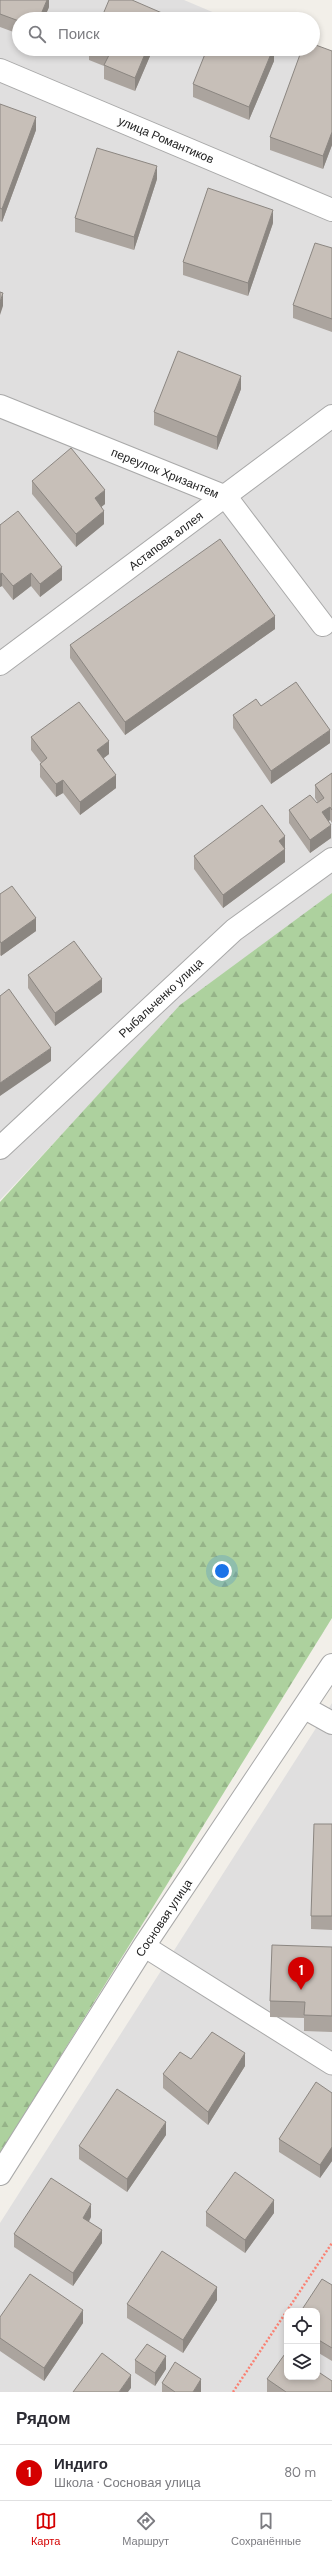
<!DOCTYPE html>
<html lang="ru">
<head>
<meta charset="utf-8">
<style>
	:root { --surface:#fff; --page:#f7f7f7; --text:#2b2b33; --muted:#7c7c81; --line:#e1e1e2; --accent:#d40000 }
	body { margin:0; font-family:"DM Sans",sans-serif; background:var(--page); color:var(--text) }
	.controls { position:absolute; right:12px; bottom:12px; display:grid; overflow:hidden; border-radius:8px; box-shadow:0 2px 6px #0003 }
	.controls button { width:36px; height:36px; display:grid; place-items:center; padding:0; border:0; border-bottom:1px solid var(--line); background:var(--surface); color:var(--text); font:20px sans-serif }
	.you { position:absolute; left:222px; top:1571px; width:14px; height:14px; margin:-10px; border:3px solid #fff; border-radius:50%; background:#1a73e8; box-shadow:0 0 0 6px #1a73e833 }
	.badge { display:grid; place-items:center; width:26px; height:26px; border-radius:50%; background:var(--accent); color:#fff; font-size:13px; font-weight:700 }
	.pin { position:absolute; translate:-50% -33px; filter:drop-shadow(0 1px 2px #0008) }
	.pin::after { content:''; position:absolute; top:21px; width:14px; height:12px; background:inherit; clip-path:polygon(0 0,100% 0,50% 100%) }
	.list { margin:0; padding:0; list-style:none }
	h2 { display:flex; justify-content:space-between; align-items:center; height:52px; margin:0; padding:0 16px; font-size:17px }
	h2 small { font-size:13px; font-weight:400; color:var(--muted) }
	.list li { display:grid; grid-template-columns:26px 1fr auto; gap:12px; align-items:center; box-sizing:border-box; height:56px; padding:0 16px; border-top:1px solid var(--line) }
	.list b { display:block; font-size:15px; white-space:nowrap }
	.list p { margin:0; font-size:13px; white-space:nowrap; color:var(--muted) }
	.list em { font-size:13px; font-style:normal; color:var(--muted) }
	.icon { flex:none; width:22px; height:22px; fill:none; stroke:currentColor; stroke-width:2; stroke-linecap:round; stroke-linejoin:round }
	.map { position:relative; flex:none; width:332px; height:2392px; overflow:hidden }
	.search { position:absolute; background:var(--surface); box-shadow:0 2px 6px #0003; left:12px; right:12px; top:12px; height:44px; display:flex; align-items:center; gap:10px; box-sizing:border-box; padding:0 14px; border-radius:22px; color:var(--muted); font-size:15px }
	.sheet { height:108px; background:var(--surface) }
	nav { display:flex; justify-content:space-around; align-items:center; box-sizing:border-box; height:56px; border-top:1px solid var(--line); background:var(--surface); font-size:11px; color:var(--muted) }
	nav a { display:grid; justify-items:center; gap:2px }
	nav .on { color:var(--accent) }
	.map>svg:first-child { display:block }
</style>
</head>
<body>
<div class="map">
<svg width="332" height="2392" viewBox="0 0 332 2392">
	<defs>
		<pattern id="forest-firs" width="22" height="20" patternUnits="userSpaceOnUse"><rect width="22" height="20" fill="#add19e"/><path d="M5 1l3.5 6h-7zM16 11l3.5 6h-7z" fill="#95b388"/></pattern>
	</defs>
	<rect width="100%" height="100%" fill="#f2efe9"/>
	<path fill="#e0dfdf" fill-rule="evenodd" d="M0,0H184L229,19H19V49H299L332,63V896L178,1011L0,1200Z
		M332,1703V2392H0V2223ZM287,2311H317V2377H287Z"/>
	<path fill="url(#forest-firs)" d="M332,893V1618L0,2154V1202L180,1005Z"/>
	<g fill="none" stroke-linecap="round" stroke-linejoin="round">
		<defs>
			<path id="service" d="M144,1946L332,2064"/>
			<path id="minor" d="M0,70L332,210
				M0,406L226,497L323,625
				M0,664L332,416
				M0,1148L234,930L332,859
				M305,1708L332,1723
				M0,2174L144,1946L332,1665"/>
		</defs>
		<use href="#service" stroke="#a9a9a9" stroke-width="23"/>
		<use href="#minor" stroke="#a9a9a9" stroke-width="24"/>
		<path stroke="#fa8072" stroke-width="2.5" stroke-dasharray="2 2" stroke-linecap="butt" d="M233,2392L332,2243"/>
		<use href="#service" stroke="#fff" stroke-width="21"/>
		<use href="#minor" stroke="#fff" stroke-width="22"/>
	</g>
	<path fill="#aba49e" d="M0,0H49V7L44,19H19V34L0,27Z
		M89,49H153L135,91L104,79V66L89,60Z
		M274,49V61L249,120L193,97V84Z
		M332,51V145L323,169L270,150V137Z
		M0,104L36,130L2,222L0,221Z
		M157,179L134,250L75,232V218Z
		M273,223L248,296L183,275V262Z
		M332,248V332L293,318V305Z
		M241,389L217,450L154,425V412Z
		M32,481L105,504L101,507L104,524L76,547L32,494Z
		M0,525L62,580L40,597L31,586L13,600L2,586L0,587Z
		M275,629L125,735L70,658V645Z
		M261,706L330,743L271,784L233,728V715Z
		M31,737L109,754L104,758L116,788L80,815L63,793L56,797L40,777V764L41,763L31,750Z
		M332,773V823L330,820L329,821L331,838L310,853L289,823V810L318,803L315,798V785Z
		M285,849V862L223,908L194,869V856Z
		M0,894L36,931L1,956L0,955Z
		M28,975L102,992L55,1026L28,988Z
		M332,1824V1930L311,1929V1916Z
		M332,1947V2032L304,2031V2018L270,2017V2001Z
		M191,2059L245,2066L208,2125L163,2088V2074Z
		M332,2093V2161L320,2178L279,2152V2139Z
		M166,2135L127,2192L79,2159V2146Z
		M206,2212L274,2213L245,2253L206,2226Z
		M91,2217L89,2222L102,2243L73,2286L14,2247V2234Z
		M332,2285V2361L317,2352V2311Z
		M217,2300L183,2353L127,2318V2304Z
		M0,2317L83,2323L44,2381L0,2351Z
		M135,2360L166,2369L155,2386L135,2373Z
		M267,2379L332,2392H267Z
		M162,2383L201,2392H162Z"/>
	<path fill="#8b8681" d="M47,0H49V7L44,19H39Z
		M162,13V19H160Z
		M147,49H153L135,91V78Z
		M273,49H274V61L249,120V107Z
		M36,117V130L2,222V209Z
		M332,132V145L323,169V156Z
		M157,166V179L134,250V237Z
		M273,210V223L248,296V283Z
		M3,293V306L0,315V302Z
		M241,376V389L217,450V437Z
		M105,490V504L95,512V498Z
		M104,511V524L76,547V534Z
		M62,567V580L40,597V584Z
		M2,573V586L0,587V574Z
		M31,573V586L13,600V586Z
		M275,616V629L125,735V722Z
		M330,730V743L271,784V771Z
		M109,741V754L97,763V750Z
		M116,775V788L80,815V802Z
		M63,780V793L56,797V784Z
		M330,807V820L322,825V812Z
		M331,825V838L310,853V840Z
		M285,836V862L223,908V895L279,841Z
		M36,918V931L1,956V943Z
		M102,979V992L55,1026V1013Z
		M51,1048V1061L0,1096V1083Z
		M245,2053V2066L208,2125V2112Z
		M166,2122V2135L127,2192V2179Z
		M332,2147V2161L320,2178V2165Z
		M274,2200V2213L245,2253V2240Z
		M91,2204V2217L83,2231V2218Z
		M102,2230V2243L73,2286V2273Z
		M217,2287V2300L183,2353V2340Z
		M83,2310V2323L44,2381V2368Z
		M166,2356V2369L155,2386V2373Z
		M131,2375V2388L128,2392H119Z
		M201,2379V2392H193Z"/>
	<path fill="#c7bfb8" stroke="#8b8681" d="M0,0H47L39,19H19V21L0,14Z
		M109,0H132L162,13L160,19H101Z
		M313,44L332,51V132L323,156L270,137L302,49H313Z
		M95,49H147L135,78L104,65L109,55Z
		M207,49H273L249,107L193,84Z
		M0,104L36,117L2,209L0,208Z
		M97,148L157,166L134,237L75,218Z
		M208,188L273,210L248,283L183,262Z
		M315,243L332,248V319L293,305Z
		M0,292L3,293L0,302Z
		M178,351L241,376L217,437L154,412Z
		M71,448L105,490L95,498L104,511L76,534L32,481Z
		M18,511L62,567L40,584L31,573L13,586L2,573L0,574V525Z
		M220,539L275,616L125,722L70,645Z
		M296,682L330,730L271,771L233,715L256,699L261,706Z
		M79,702L109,741L97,750L116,775L80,802L63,780L56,784L40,764L47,758L31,737Z
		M332,773V810L330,807L322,812L331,825L310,840L289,810L310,795L317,803L324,798L315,785Z
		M262,805L285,836L279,841L285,849L223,895L194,856Z
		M12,886L36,918L1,943L0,941V894Z
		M74,941L102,979L55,1013L28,975Z
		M9,989L51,1048L0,1083V996Z
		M314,1824H332V1916H311Z
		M272,1945L332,1947V2016L304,2015L305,2002L270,2001Z
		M212,2032L245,2053L208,2112L163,2074L180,2052L191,2059Z
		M316,2082L332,2093V2147L320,2165L279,2139Z
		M117,2089L166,2122L127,2179L79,2146Z
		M235,2172L274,2200L245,2240L206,2212Z
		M51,2178L91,2204L83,2218L102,2230L73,2273L14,2234Z
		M162,2251L217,2287L183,2340L127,2304Z
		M30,2274L83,2310L44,2368L0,2338V2317Z
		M322,2279L332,2285V2348L317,2339V2311H301Z
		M147,2344L166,2356L155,2373L135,2360Z
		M287,2351V2377H317V2371L332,2381V2392H286L267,2379Z
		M102,2353L131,2375L119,2392H73Z
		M175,2362L201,2379L193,2392H175L162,2383Z"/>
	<g text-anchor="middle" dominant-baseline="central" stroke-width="3" stroke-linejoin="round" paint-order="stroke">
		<g font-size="12" fill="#222" stroke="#fff">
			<text transform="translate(166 140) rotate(23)">улица Романтиков</text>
			<text transform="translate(165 473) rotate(22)">переулок Хризантем</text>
			<text transform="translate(166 541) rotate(-37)">Астапова аллея</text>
			<text transform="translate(161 998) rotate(-43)">Рыбальченко улица</text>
			<text transform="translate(164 1918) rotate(-56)">Сосновая улица</text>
		</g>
	</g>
</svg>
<div class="controls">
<button><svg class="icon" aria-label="locate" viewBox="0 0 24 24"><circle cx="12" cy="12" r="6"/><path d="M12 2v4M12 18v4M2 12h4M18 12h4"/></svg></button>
<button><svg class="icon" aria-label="layers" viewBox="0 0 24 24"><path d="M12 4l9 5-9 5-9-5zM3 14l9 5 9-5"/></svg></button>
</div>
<div class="you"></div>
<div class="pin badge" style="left:301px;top:1990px">1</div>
<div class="search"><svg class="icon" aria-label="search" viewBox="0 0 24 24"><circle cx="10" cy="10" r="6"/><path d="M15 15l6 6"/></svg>Поиск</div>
</div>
<section class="sheet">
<h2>Рядом<small></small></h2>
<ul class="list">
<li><span class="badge">1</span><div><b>Индиго</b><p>Школа · Сосновая улица</p></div><em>80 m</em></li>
</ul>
</section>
<nav>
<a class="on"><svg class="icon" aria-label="map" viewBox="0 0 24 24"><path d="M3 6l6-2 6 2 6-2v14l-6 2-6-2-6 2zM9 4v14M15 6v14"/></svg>Карта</a>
<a><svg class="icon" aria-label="directions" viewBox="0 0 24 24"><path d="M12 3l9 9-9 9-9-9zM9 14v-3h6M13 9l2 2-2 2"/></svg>Маршрут</a>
<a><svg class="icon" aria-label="saved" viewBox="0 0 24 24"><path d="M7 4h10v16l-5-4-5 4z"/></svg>Сохранённые</a>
</nav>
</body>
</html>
